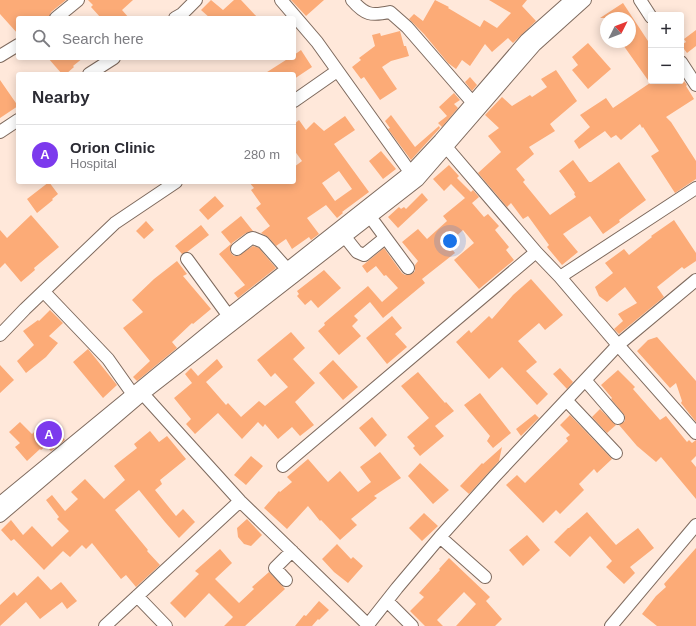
<!DOCTYPE html>
<html lang="en">
<head>
<meta charset="utf-8">
<style>
	:root { --surface:#fff; --page:#f2f2f3; --text:#2b2b33; --muted:#7c7c81; --line:#e1e1e2; --accent:#7c3aed }
	body { margin:0; font-family:Helvetica,sans-serif; background:var(--page); color:var(--text) }
	.controls { position:absolute; right:12px; top:12px; display:grid; overflow:hidden; border-radius:4px; box-shadow:0 2px 10px #0003 }
	.controls button { width:36px; height:36px; display:grid; place-items:center; padding:0; border:0; border-bottom:1px solid var(--line); background:var(--surface); color:var(--text); font:20px sans-serif }
	.compass { position:absolute; left:600px; top:12px; width:36px; height:36px; border-radius:50%; background:var(--surface); box-shadow:0 2px 10px #0003; rotate:48deg }
	.you { position:absolute; left:450px; top:241px; width:14px; height:14px; margin:-10px; border:3px solid #fff; border-radius:50%; background:#1a73e8; box-shadow:0 0 0 6px #1a73e833 }
	.badge { display:grid; place-items:center; width:26px; height:26px; border-radius:50%; background:var(--accent); color:#fff; font-size:13px; font-weight:700 }
	.pin { position:absolute; translate:-50% -50%; border:2px solid #fff; box-shadow:0 1px 4px #0006 }
	.list { margin:0; padding:0; list-style:none }
	h2 { display:flex; justify-content:space-between; align-items:center; height:52px; margin:0; padding:0 16px; font-size:17px }
	h2 small { font-size:13px; font-weight:400; color:var(--muted) }
	.list li { display:grid; grid-template-columns:26px 1fr auto; gap:12px; align-items:center; box-sizing:border-box; height:60px; padding:0 16px; border-top:1px solid var(--line) }
	.list b { display:block; font-size:15px; white-space:nowrap }
	.list p { margin:0; font-size:13px; white-space:nowrap; color:var(--muted) }
	.list em { font-size:13px; font-style:normal; color:var(--muted) }
	.icon { flex:none; width:22px; height:22px; fill:none; stroke:currentColor; stroke-width:2; stroke-linecap:round; stroke-linejoin:round }
	.map { position:relative; flex:none; width:696px; height:626px; overflow:hidden }
	.search { position:absolute; background:var(--surface); box-shadow:0 2px 10px #0003; left:16px; top:16px; width:280px; height:44px; display:flex; align-items:center; gap:10px; box-sizing:border-box; padding:0 14px; border-radius:4px; color:var(--muted); font-size:15px }
	.panel { position:absolute; background:var(--surface); box-shadow:0 2px 10px #0003; left:16px; top:72px; width:280px; height:112px; border-radius:4px }
	.map>svg:first-child { display:block }
</style>
</head>
<body>
<div class="map">
<svg width="696" height="626" viewBox="0 0 696 626">
	<rect width="100%" height="100%" fill="#ffe8da"/>
	<path fill="#fcab77" fill-rule="evenodd" d="M0,0H66L51,12L49,18H18V34L0,14Z
		M88,0H133L122,10L129,18H101L91,7L93,5Z
		M211,0L223,10L234,0H241L258,18H210L201,10Z
		M291,0H324L306,16Z
		M435,0L449,7L448,8L480,27L484,20L497,28L511,13L489,0H527L522,6L536,21L513,43L508,38L492,52L485,44L470,66L462,60L456,69L448,63L424,34L409,19L414,14L423,21Z
		M623,3L648,41L651,38V82L653,81H684L687,85L686,86L694,99L666,117L671,122L696,161V179L675,193L651,156L659,151L643,127L642,128L640,124L621,140L616,135L611,138L605,131L579,149L574,141L590,127L580,115L606,98L613,108L650,83L621,42H630V18H600Z
		M696,30V46L687,53L681,45L686,42L684,39Z
		M400,31L404,46H406L409,56L391,61L382,67L397,89L380,100L364,77L361,79L352,67L361,60L359,58L375,46L372,35L380,33L381,36Z
		M588,43L611,69L588,89L572,70L578,65L572,57Z
		M301,50L312,67L294,79V74H264L289,58H294V55Z
		M48,58H83L73,66L74,67L66,74H62Z
		M556,70L577,101L550,124L555,131L529,147L534,154L516,169L525,180L523,182L550,215L576,197L574,194L575,193L559,171L573,160L589,182H591L619,162L646,200L619,220L620,222L603,234L590,216L563,234L578,252L562,265L547,247L549,245L528,216L523,219L511,203L507,207L478,173L501,152L488,136L499,128L485,115L502,97L512,106L530,95L532,97L547,87L541,79Z
		M470,77L477,85L472,91L465,82Z
		M0,80L18,106L0,118Z
		M454,93L460,100L454,104L458,108L442,127L438,123L447,116L439,107Z
		M391,115L415,147L439,126L440,128L411,160L388,129L390,128L385,121Z
		M345,116L355,130L334,144L369,192L342,212L343,213L337,218L326,205L307,218L319,234L311,240L309,237L292,249L286,239L276,246L268,237L261,233L270,226L256,208L261,204L251,190L254,188L249,182H294V167L302,161L294,150V124L299,120L306,130L314,122L324,131ZM339,171L352,189L335,201L322,183Z
		M381,151L396,169L383,179L369,161Z
		M449,165L459,176L457,178L471,192L473,190L479,197L472,203L484,217L488,214L499,226L495,230L509,247L506,250L514,260L479,289L454,260L474,243L463,230L448,244L455,253L422,279L425,283L383,318L370,302L354,316L358,320L352,326L361,336L339,355L318,331L325,325L324,323L368,286L382,302L398,288L386,275L384,276L376,266L367,273L362,266L384,248L402,273L405,275L412,274L415,271V265L418,261L402,242L418,229L427,239L447,221L443,216L465,198L451,184L444,191L433,179Z
		M49,182L58,194L52,199L53,200L37,213L27,199Z
		M422,193L428,200L398,228L388,217L399,207L401,209L404,207L406,209Z
		M215,196L224,206L208,220L199,210Z
		M31,215L59,247L34,268L35,270L21,282L5,263L0,268V230L7,238Z
		M241,216L253,231L246,233L232,243L230,250L231,253L234,256H238L253,246L259,248L276,268L238,298L234,293L245,285L219,254L231,244L221,232Z
		M674,220L696,253V261L684,269L682,267L657,287L664,297L619,334L614,329L623,321L618,314L637,303L625,287L607,302L599,296L595,287L613,273L605,263L624,249L629,255L652,237L651,236Z
		M146,221L154,230L144,239L136,231Z
		M201,225L209,235L187,252L182,254L175,246Z
		M177,261L187,274L183,276L211,309L193,324L192,323L172,342L177,348L137,381L133,377L150,361L123,328L143,312L132,300L154,279Z
		M324,270L341,288L318,308L311,300L305,305L297,296L299,294L297,291Z
		M531,279L563,315L545,330L539,323L518,341L537,362L526,371L548,394L537,405L502,367L489,379L456,342L469,330L471,333L489,316L492,319L513,295Z
		M50,310L63,323L49,336L58,343L46,357L26,373L17,361L34,345L23,331L38,320L39,321Z
		M392,316L402,328L395,334L407,347L387,364L366,338Z
		M291,332L305,348L293,359L315,383L295,402L314,425L300,436L292,427L278,439L265,424L263,427L258,422L242,439L218,413L195,434L186,424L191,419L174,398L192,383L185,374L191,368L198,376L217,359L223,367L206,382L226,405L228,403L241,417L259,401L265,406L288,387L275,373L271,377L257,360Z
		M657,337L696,381V422L681,403L682,401L676,383L670,388L637,351L648,340Z
		M88,349L117,385L103,398L73,362Z
		M333,360L358,387L343,400L319,373Z
		M0,365L14,380L0,393Z
		M560,368L573,382L567,389L553,374Z
		M618,370L635,387L633,389L660,420L666,416L687,442L689,440L692,443L696,440V456L691,461L696,467V499L661,457L656,462L637,446L619,425L625,421V416L611,399L612,398L601,385Z
		M418,372L445,403L446,402L454,411L435,426L444,436L420,456L413,448L415,446L407,437L429,418L401,386Z
		M480,393L511,433L493,448L487,441L490,436L464,405Z
		M600,409L616,425L607,433L592,417Z
		M535,414L539,418L521,436L516,429Z
		M570,415L612,459L597,473L594,469L579,484L584,490L560,514L556,510L543,523L506,485L517,475L525,483L568,441L566,438L570,435L560,425Z
		M372,417L387,435L375,447L359,428Z
		M47,420L65,440L51,451L46,446L41,450L40,449L27,461L15,447L20,443L9,432L20,422L32,434Z
		M150,431L159,442L167,436L186,459L160,480L162,484L155,490L176,516L183,509L195,522L179,538L165,522L139,490L115,510L148,550L147,551L160,565L136,587L126,575L121,579L92,543L86,549L82,545L70,557L63,551L44,570L14,539L11,541L1,530L11,520L23,535L32,526L52,547L69,531L57,519L59,517L46,500L52,495L65,511L78,499L71,492L85,479L104,499L125,480L114,466L137,448L134,444Z
		M502,447L499,461L469,494L460,486L482,463L483,464Z
		M380,452L401,478L374,496L377,498L351,519L357,525L340,540L321,520L320,521L308,506L287,529L264,508L279,491L280,492L292,482L287,477L308,459L328,482L340,471L358,492L371,482L360,467Z
		M251,456L263,466L246,485L234,475Z
		M420,463L449,490L433,504L408,476Z
		M587,512L616,545L638,528L654,548L630,567L635,573L624,584L606,567L612,561L590,536L570,557L554,542L568,528H569Z
		M424,513L438,526L422,541L409,528Z
		M247,519L262,535L251,546L244,544L238,537L237,528Z
		M527,535L540,550L523,566L509,550Z
		M337,544L351,559L353,557L363,566L348,583L334,572L322,559Z
		M696,548V626H657L642,614L656,596L666,587L664,584Z
		M220,549L232,563L215,579L239,603L254,589L252,587L269,572L285,589L245,626H224L233,617L209,593L185,618L170,603L199,574L195,571Z
		M449,558L490,597L486,601L502,619L495,626H456L476,604L464,592L437,620L443,626H425L410,611L424,597L419,593L440,570L439,569Z
		M38,576L51,590L61,582L77,601L67,609L62,602L40,619L26,602L0,626V605L14,592L17,596Z
		M319,601L329,610L319,620L318,619L312,626H295L304,615L306,616Z"/>
	<g fill="none" stroke-linecap="round" stroke-linejoin="round">
		<defs>
			<path id="minor" d="M281,0L317,42L410,172
				M352,0C365,15 371,16 390,12L407,27L473,103
				M640,0L651,17
				M56,18L78,0
				M175,18L182,14L196,0
				M0,56L18,45
				M681,62L696,85
				M89,74L114,58
				M294,101L337,71
				M0,132L18,120
				M447,148L536,252L560,277L618,345L696,433
				M371,218L408,268
				M341,232L357,252L364,255L385,238
				M237,249L250,239L253,238L263,242L287,269
				M187,259L228,315
				M560,277L696,188
				M44,292L108,359L132,393
				M0,335L25,309L115,223L176,182
				M585,380L618,418
				M143,394L240,501L368,625
				M566,400L616,453
				M283,466L536,252
				M0,503L235,310L410,172L440,140L526,40L571,0
				M0,516L143,394L418,180L535,45L585,0
				M440,537L485,577
				M286,580L275,568L292,551
				M137,596L166,626
				M387,601L412,626
				M105,626L240,501
				M367,626L397,588L440,537L494,477L618,345L696,280
				M611,626L696,525"/>
		</defs>
		<use href="#minor" stroke="#7e6a5e" stroke-width="14"/>
		<use href="#minor" stroke="#fff" stroke-width="12"/>
	</g>
</svg>
<div class="controls">
<button>+</button>
<button>−</button>
</div>
<svg class="compass" viewBox="-18 -18 36 36"><path d="M0-13l5 13h-10z" fill="#e53935"/><path d="M0 13l5-13h-10z" fill="#7c7c81"/></svg>
<div class="you"></div>
<div class="pin badge" style="left:49px;top:434px">A</div>
<div class="search"><svg class="icon" aria-label="search" viewBox="0 0 24 24"><circle cx="10" cy="10" r="6"/><path d="M15 15l6 6"/></svg>Search here</div>
<section class="panel">
<h2>Nearby<small></small></h2>
<ul class="list">
<li><span class="badge">A</span><div><b>Orion Clinic</b><p>Hospital</p></div><em>280 m</em></li>
</ul>
</section>
</div>
</body>
</html>
